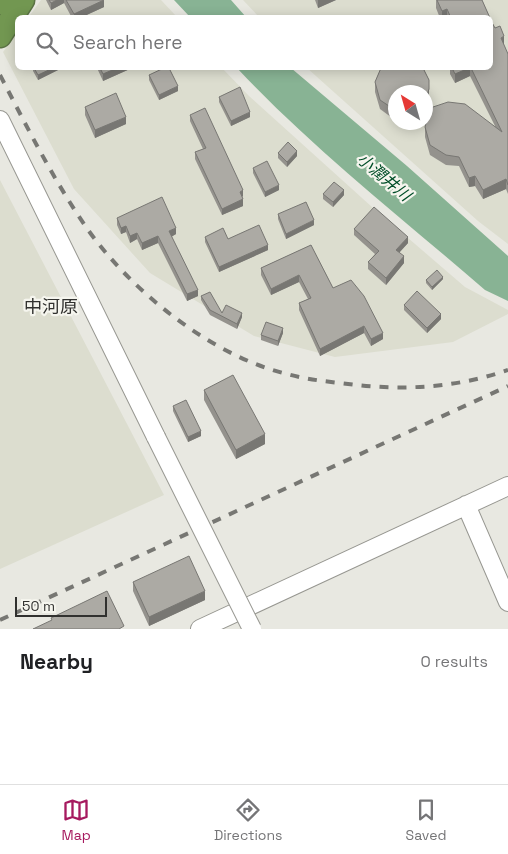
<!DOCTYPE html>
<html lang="en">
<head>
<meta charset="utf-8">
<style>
	:root { --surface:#fff; --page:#f2f2f2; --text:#202124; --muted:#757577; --line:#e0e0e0; --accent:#a61a5f }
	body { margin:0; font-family:"Space Grotesk","Noto Sans JP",sans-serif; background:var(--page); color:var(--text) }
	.compass { position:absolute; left:388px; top:85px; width:45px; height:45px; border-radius:50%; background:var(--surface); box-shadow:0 2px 12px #0003; rotate:323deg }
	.scale { position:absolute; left:15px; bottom:12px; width:92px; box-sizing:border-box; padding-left:5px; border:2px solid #31312f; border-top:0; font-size:14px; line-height:18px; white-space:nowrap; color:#31312f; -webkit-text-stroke:4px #f5f5ee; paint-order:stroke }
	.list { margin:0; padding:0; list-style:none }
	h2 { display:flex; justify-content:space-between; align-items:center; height:65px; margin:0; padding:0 20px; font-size:21px }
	h2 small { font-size:16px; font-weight:400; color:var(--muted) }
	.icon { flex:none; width:28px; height:28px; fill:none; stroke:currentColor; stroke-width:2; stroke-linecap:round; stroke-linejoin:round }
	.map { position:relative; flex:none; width:508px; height:629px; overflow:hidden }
	.search { position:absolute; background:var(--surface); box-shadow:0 2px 12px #0003; left:15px; right:15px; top:15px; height:55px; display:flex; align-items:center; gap:12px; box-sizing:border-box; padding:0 18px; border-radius:8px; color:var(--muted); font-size:19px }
	.sheet { height:155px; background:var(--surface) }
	nav { display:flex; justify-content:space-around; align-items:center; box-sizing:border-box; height:70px; border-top:1px solid var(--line); background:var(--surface); font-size:14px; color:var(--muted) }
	nav a { display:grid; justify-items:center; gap:2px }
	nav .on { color:var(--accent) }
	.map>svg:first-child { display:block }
</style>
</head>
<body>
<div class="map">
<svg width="508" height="629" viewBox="0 0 508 629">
	<rect width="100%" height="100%" fill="#e8e8e1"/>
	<path fill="#dcddcf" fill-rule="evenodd" d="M41,0H161L177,17L28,18Z
		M243,0H508V244L478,221L307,68H490V18L259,17ZM396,92H426V122H396Z
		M17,33L18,68H222L249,96L372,207L465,287L508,310V314L453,342L335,357L254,336L150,273L74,189L3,52Z
		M0,180L164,495L0,569Z"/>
	<path fill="#88b394" d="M174,0H231L246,17H190Z
		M237,68H291L407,166L508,256V301L485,290C402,218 312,148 237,68Z"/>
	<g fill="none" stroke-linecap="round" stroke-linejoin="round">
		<defs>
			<path id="secondary" d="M0,120L156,437
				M466,505L508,602
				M200,629L508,486"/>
			<path id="highway" d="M0,3L2,0
				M0,36L23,0"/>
		</defs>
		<use href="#secondary" stroke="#979791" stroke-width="20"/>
		<use href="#highway" stroke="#5b7345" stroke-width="25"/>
		<use href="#secondary" stroke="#fff" stroke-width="18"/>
		<use href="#highway" stroke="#729751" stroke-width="22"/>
		<path stroke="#777773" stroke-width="4" stroke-dasharray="9 9" stroke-linecap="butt" d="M0,75C27,127 53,179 86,227C130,290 211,356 287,374C305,379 322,381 340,383C397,391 453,389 508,370
			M0,620L508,386"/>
		<defs>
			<path id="secondary-bridge" d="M156,437L252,629"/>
		</defs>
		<use href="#secondary-bridge" stroke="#979791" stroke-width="20" stroke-linecap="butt"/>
		<use href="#secondary-bridge" stroke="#fff" stroke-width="18"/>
	</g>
	<path fill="#94928d" d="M46,0H103L104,7L80,18H72L64,3L51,10Z
		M315,0H336L318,8Z
		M436,0H482L490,18H440L436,8Z
		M495,28L508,54V194L506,189L483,199L475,186L469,187L459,166L446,165L430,155L425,137V127L495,126L470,76L455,83L450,74V68H490Z
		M33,68H58V70L38,80L33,71Z
		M97,68H132L103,81Z
		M381,68H423L429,80V98L426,107V92H396L395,120L380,109L375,92V82Z
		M149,75L178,91L159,100L149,80Z
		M219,97L250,117L231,126L219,102Z
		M85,107L126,124L95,138L85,115Z
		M190,115L243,196L242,197L243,206L222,215L195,159V152L203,149L190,121Z
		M278,153L297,156L287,167L278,158Z
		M253,168L279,190L265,197L253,173Z
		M323,194L344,195L333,207L323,199Z
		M278,214L314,225L286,239L278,219Z
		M117,218L176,234L171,237L198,296L187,301L158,243L142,250L137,239L130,243L126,232L121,234L117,225Z
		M354,229L408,243L399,253L404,263L386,285L368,269V262L375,254L354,235Z
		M205,237L268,250L219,272L205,242Z
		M311,245L333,288L383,339L371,346L364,333L320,356L299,310V303L308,299L299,282L271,295L261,275V268Z
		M443,279L432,290L426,283V280Z
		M201,296L222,313L242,317L237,329L210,315L201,300Z
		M404,305L441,319L427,333L404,310Z
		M283,333L278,346L261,340V335Z
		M204,390L265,444L236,459L204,400Z
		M173,406L201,436L188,442L173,411Z
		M133,582L205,600L149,626L133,591Z"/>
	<path fill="#787773" d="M57,0H64V3L51,10V3Z
		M104,0V7L80,18H74V14Z
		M318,0H336L318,8Z
		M447,9V18H442V11Z
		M504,36V46L501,38Z
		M53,68H58V70L38,80V75Z
		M117,68H132L103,81V74Z
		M469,68H470V76L455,83V74Z
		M429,80V98L426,107V98Z
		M178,86V91L159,100V95Z
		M250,112V117L231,126V121Z
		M126,117V124L95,138V130Z
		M297,151V156L287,167V162Z
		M475,176V186L469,187V178Z
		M506,179V189L483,199V190Z
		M279,185V190L265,197V192Z
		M243,190V196L240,198V192Z
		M344,190V195L333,207V202Z
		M243,199V206L222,215V209Z
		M314,220V225L286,239V234Z
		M126,226V232L121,234V228Z
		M176,228V234L169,238V231Z
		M137,233V239L130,243V236Z
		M158,236V243L142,250V243Z
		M408,237V243L396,256V250Z
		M268,245V250L219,272V267Z
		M404,256V263L386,285V278Z
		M299,275V282L271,295V289Z
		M443,277V279L432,290V287Z
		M198,290V296L187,301V294Z
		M242,313V317L237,329V324Z
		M441,314V319L427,333V328Z
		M364,326V333L320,356V349Z
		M283,328V333L278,346V341Z
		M383,333V339L371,346V339Z
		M201,431V436L188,442V437Z
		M265,434V444L236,459V450Z
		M205,591V600L149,626V617Z"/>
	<path fill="#acaaa4" stroke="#787773" d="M49,0H57L51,3Z
		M66,0H104L74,14Z
		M437,0H482L490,18H451L447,9L442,11Z
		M490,19L495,28L500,26L504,36L501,38L508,54V185L506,179L483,190L475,176L469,178L459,157L446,155L430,145L425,127L430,108L448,102L465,104L502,132L471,68H490Z
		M34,68H53L38,75Z
		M100,68H117L103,74Z
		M164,68H169L178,86L159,95L149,75Z
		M381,68H423L429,80V89L426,98V92H396L395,110L380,100L375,82Z
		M452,68H469L455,74Z
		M240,87L250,112L231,121L219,97Z
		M116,93L126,117L95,130L85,107Z
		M205,108L243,190L240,192L243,199L222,209L195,152L206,148L190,115Z
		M288,142L297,151L287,162L278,153Z
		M267,161L279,185L265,192L253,168Z
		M334,182L344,190L333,202L323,194Z
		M162,197L176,228L169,231L198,290L187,294L158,236L142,243L137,233L130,236L126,226L121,228L117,218Z
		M306,202L314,220L286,234L278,214Z
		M374,207L408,237L396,250L404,256L386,278L368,262L379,251L354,229Z
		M259,225L268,245L219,267L205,237L223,228L228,239Z
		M311,245L333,288L351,280L364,296L383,333L371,339L364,326L320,349L299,303L311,298L299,275L271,289L261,268Z
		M437,270L443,277L432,287L426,280Z
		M417,291L441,314L427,328L404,305Z
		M210,292L222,313L226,305L242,313L237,324L210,310L201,296Z
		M266,322L283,328L278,341L261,335Z
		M233,375L265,434L236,450L204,390Z
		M186,400L201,431L188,437L173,406Z
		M189,556L205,591L149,617L133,582Z
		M107,591L124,626L119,629H33L52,620L51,618Z"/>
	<g text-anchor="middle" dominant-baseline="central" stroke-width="4.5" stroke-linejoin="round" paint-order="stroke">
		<g font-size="16" font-style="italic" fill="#004e28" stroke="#f5f5ee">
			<text transform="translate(384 177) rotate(40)">小潤井川</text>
		</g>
		<g font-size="18" fill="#31312f" stroke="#f5f5ee">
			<text x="51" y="306">中河原</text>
		</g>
	</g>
</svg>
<svg class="compass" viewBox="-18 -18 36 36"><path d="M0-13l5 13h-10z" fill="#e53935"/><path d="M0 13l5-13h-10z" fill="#757577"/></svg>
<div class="scale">50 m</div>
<div class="search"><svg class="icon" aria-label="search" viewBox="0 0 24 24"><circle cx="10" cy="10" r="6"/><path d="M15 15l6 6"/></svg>Search here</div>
</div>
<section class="sheet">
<h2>Nearby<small>0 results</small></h2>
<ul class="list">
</ul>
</section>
<nav>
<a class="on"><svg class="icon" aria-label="map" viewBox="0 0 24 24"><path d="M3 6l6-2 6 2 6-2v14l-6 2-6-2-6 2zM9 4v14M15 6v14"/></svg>Map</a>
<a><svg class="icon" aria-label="directions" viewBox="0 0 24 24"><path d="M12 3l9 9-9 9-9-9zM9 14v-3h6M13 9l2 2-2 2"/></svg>Directions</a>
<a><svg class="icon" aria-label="saved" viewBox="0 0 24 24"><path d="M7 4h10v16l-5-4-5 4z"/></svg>Saved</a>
</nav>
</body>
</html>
